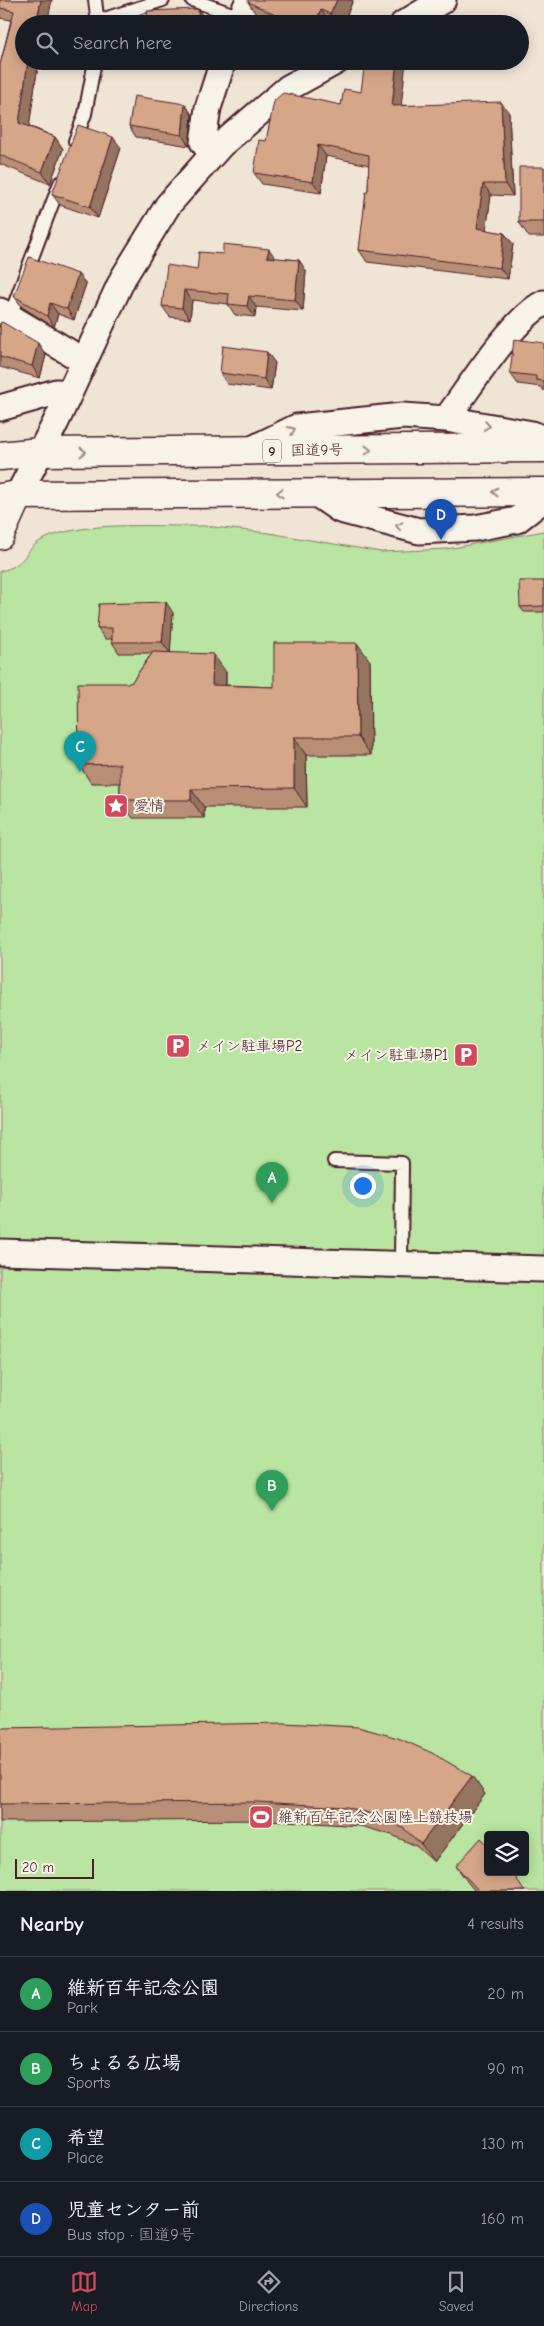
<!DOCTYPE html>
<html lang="en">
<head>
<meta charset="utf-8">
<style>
	:root { --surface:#171b24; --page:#242831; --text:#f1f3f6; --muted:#9ea1a6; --line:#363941; --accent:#d1495b }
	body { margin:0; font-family:"Comic Neue","Klee One",sans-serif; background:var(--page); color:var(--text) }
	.controls { position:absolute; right:15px; bottom:15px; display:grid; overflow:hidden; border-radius:5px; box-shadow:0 2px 12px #0003 }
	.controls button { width:45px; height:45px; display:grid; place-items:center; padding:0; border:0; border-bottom:1px solid var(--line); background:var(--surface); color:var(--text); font:25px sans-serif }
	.scale { position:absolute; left:15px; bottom:12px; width:79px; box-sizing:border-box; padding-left:5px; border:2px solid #4a1f2b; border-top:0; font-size:14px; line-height:18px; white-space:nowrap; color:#4a1f2b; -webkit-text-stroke:4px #f7f3e8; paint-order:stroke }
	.you { position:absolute; left:362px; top:1185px; width:18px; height:18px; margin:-12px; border:4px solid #fff; border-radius:50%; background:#1a73e8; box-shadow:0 0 0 8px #1a73e833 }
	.badge { display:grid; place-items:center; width:32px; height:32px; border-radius:50%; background:var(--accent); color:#fff; font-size:16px; font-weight:700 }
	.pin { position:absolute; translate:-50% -41px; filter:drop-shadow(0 1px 2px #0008) }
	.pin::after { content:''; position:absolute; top:26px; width:18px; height:15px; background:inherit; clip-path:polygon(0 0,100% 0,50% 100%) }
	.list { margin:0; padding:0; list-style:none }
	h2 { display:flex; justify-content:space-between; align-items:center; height:65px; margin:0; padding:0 20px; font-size:21px }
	h2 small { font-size:16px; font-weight:400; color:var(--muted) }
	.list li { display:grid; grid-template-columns:32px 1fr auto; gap:15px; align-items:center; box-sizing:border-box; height:75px; padding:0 20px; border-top:1px solid var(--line) }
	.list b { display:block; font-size:19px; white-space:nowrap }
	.list p { margin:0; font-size:16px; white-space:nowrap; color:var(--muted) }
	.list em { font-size:16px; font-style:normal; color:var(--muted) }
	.icon { flex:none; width:28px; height:28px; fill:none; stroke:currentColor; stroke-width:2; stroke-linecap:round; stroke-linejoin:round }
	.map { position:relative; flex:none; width:544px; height:1891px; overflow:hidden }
	.search { position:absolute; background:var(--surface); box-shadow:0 2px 12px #0003; left:15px; right:15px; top:15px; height:55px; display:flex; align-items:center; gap:12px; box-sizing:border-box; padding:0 18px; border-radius:28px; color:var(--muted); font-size:19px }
	.sheet { height:365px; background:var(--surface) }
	nav { display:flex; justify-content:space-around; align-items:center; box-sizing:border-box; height:70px; border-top:1px solid var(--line); background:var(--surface); font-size:14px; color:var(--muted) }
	nav a { display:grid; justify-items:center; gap:2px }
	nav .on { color:var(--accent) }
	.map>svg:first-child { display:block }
</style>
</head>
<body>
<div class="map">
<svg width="544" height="1891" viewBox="0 0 544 1891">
	<rect width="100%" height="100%" fill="#f0e4d5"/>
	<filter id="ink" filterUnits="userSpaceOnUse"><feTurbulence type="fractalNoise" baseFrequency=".02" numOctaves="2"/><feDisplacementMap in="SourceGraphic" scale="10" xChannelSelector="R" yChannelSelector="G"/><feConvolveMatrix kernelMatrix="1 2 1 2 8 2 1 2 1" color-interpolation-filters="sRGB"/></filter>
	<g filter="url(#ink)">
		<path fill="#b9e4a1" stroke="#828266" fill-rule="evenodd" d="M204,526L269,533L381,552L447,549L544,531V1891H0V571C27,566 23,550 42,540C82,520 158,527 204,526ZM488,1835H525V1872H488Z"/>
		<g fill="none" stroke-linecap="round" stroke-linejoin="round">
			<defs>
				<path id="lane" d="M95,0L98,24
					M192,0L241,17
					M98,21L163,0
					M75,141L85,114L95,61
					M10,316L60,183
					M334,1161L402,1163L401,1264"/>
				<path id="street" d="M238,24L249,0
					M403,24L443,0
					M212,154L203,142L208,108L223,61
					M0,311L84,361
					M0,408L56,392L68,393
					M446,419C468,390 513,318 544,303
					M248,451L297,427L403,416L446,419L532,434L544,439
					M315,493L340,510L419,531L475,528L517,520L544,499
					M18,495L56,422L123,278L168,205L221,145L288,88L337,61
					M0,1252L544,1269"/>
				<path id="secondary" d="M0,535L18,495"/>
				<path id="highway" d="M0,456L40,452L544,448
					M0,498L18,495L544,492"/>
			</defs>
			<use href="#lane" stroke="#4a1f2b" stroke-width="16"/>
			<use href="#street" stroke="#4a1f2b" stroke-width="29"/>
			<use href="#secondary" stroke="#4a1f2b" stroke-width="31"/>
			<use href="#highway" stroke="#4a1f2b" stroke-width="31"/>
			<use href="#lane" stroke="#f7f3e8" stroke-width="12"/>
			<use href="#street" stroke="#f7f3e8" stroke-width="25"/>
			<use href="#secondary" stroke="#f7f3e8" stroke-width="28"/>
			<use href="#highway" stroke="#f7f3e8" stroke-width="28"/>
		</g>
		<path fill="#b88f76" stroke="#4a1f2b" d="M0,0H52L24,61H39L36,78L29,126L55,137L63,149L50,184L0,164V65L11,20L0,18Z
			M353,0L343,24H274L257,16L248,2Z
			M185,104L192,115L189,146L136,137L129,126Z
			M341,105H401L509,113L513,196L491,195L486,230L504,233L513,244L508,279L367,262L359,250L368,192L369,165L326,156L321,193L262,184L254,173L266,141Z
			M121,148L98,218L60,205L52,194Z
			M544,167V237H529L519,222Z
			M275,258L299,260L306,271L303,311L256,307L255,317L235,315L228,304L192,300L190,319L170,317L162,306L197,270Z
			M78,274L86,284L74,320L58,314L54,327L22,307L14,296Z
			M0,323L46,355L40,378L0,367Z
			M544,343V391L541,387L518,384L510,373Z
			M275,363L271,390L227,384L220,373Z
			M544,581V612H524L520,607Z
			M173,613L170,652L226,672V685L274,687L370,661L371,755H306L307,807H204V818H133L120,800V783H91L79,765L131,683L152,653H119L112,642V639H105L97,628Z
			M0,1728L485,1794L434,1862L416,1846L392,1835L360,1826L270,1820L0,1822Z
			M456,1866L525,1891H475L469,1884Z"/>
		<path fill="#967460" stroke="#4a1f2b" d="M41,0H52L47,24H36Z
			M337,0H353L343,24H337L330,14Z
			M198,9L205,19V24H199V23Z
			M321,10L331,24H316L315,23Z
			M306,19L309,24H304Z
			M28,61H39L36,78L28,135L19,123Z
			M397,61H406L400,117L392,106Z
			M501,102L509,113L513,196L505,184Z
			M185,104L192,115L189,146L182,135Z
			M55,137L63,149L50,184L42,172Z
			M113,137L121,148L98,218L90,207Z
			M318,145L326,156L321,193L313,182Z
			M483,184L491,195L485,240L477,228Z
			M504,233L513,244L508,279L500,268Z
			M269,249L276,259L267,257Z
			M299,260L306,271L303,311L295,300Z
			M78,274L86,284L74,320L67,309Z
			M184,290L192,300L190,319L182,308Z
			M249,296L256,307L255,317L247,306Z
			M50,303L58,314L54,327L47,316Z
			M38,343L46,355L40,378L32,366Z
			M267,352L275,363L271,390L264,379Z
			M166,602L173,613L170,653L162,642Z
			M357,643L370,661L371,755L358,737Z
			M213,654L226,672L225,703L212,685Z
			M294,737L306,755L307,807L294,788Z
			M191,789L204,807V818L191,800Z
			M472,1776L485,1794L434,1862L421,1844Z"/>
		<path fill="#d6a689" stroke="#4a1f2b" d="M0,0H41L36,24H24V61H28L19,123L55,137L42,172L0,155V65L14,11L0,8Z
			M248,0H337L330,14L321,10L315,23L306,19L304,24H294L248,2Z
			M198,9L199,23L203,22L204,24H148L147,11Z
			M365,61H397L392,106L501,102L505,184H483L477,228L504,233L500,268L359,250L366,192H368L369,155L318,145L313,182L254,173L259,140L266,141L274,101L283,93L341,105L344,89L361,92Z
			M134,96L185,104L182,135L129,126Z
			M78,125L113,137L90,207L52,194Z
			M519,167H544V222H519Z
			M223,244L269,249L267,257L299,260L295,300L249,296L247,306L228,304L229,294L184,290L182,308L162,306L167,265L197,270L199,252L223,254Z
			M29,257L78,274L67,309L50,303L47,316L14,296Z
			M2,322L38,343L32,366L0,357V323H1Z
			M514,339L544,343V381L536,380V376L510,373Z
			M223,346L267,352L264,379L220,373Z
			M519,581H544V606L520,607Z
			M166,602L162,642H112V628H97L99,604Z
			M274,643H357L358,737H294V788L191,789V800H120V764L79,765L78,683H131L153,652L213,654L212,685L274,687Z
			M284,1723L358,1727L398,1738L432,1753L472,1776L421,1844L403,1828L379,1816L347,1807L257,1802L0,1804V1728Z
			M481,1838L488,1845V1872H512L524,1891H479L456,1866Z"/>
		<defs><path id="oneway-chevron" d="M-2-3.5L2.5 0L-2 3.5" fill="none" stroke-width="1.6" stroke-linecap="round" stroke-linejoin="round" transform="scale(1.25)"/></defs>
		<g stroke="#a0898a">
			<use href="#oneway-chevron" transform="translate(487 426) rotate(9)"/>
			<use href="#oneway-chevron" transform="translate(292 430) rotate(-23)"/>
			<use href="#oneway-chevron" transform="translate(368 450) rotate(-1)"/>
			<use href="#oneway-chevron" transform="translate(83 452)"/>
			<use href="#oneway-chevron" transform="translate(495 492) rotate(180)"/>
			<use href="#oneway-chevron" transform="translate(280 493) rotate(179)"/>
			<use href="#oneway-chevron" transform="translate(399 526) rotate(-167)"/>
		</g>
	</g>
	<defs>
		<symbol id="sight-square" viewBox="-11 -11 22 22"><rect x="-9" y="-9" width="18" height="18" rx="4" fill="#d1495b" stroke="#f7f3e8"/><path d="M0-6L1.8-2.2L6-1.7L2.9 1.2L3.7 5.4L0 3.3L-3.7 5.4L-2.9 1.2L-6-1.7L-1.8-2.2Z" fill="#fff"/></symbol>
		<symbol id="parking-square" viewBox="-11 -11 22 22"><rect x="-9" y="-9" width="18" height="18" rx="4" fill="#d1495b" stroke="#f7f3e8"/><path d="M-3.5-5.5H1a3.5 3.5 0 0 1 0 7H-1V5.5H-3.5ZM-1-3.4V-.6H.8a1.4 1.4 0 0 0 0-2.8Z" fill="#fff"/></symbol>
		<symbol id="stadium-square" viewBox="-11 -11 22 22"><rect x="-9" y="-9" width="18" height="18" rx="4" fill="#d1495b" stroke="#f7f3e8"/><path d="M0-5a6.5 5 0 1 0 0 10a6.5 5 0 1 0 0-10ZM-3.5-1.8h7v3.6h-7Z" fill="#fff"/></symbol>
	</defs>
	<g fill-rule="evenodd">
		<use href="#sight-square" x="102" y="792" width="28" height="28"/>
		<use href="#parking-square" x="164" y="1032" width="28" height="28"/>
		<use href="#parking-square" x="452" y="1041" width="28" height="28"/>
		<use href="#stadium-square" x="247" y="1803" width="28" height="28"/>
	</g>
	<g text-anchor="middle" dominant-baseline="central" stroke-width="4" stroke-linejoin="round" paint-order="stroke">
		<rect fill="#f7f3e8" stroke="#7e5f64" stroke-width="1" x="263" y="439.5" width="18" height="23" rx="4"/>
		<g font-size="14" font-weight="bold" fill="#4a1f2b">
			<text x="272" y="451">9</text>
		</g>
		<g font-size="15" fill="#4a1f2b" stroke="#f7f3e8">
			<text transform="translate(317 450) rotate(-1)">国道9号</text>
		</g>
		<g font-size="15" fill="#4a1f2b" stroke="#f7f3e8" text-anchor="start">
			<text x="134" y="806">愛情</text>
			<text x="196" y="1046">メイン駐車場P2</text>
			<text x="448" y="1055" text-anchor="end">メイン駐車場P1</text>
			<text x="278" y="1817">維新百年記念公園陸上競技場</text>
		</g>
	</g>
</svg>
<div class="controls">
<button><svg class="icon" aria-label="layers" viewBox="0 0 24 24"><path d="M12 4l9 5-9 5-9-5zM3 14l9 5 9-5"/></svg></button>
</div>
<div class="scale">20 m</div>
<div class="you"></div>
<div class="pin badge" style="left:272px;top:1203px;background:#2e9e5b">A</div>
<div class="pin badge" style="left:272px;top:1511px;background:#2e9e5b">B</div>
<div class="pin badge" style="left:80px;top:772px;background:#0f9aa8">C</div>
<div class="pin badge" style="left:441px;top:540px;background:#1a4fb4">D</div>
<div class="search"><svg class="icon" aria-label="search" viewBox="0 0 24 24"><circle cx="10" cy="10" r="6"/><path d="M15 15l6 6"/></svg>Search here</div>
</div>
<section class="sheet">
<h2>Nearby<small>4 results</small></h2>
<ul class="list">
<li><span class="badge" style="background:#2e9e5b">A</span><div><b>維新百年記念公園</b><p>Park</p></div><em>20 m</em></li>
<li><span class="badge" style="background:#2e9e5b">B</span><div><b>ちょるる広場</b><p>Sports</p></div><em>90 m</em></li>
<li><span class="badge" style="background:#0f9aa8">C</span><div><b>希望</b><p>Place</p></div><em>130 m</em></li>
<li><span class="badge" style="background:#1a4fb4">D</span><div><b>児童センター前</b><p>Bus stop · 国道9号</p></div><em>160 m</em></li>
</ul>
</section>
<nav>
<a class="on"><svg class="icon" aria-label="map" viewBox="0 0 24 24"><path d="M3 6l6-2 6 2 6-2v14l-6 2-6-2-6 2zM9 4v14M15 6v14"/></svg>Map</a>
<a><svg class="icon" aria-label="directions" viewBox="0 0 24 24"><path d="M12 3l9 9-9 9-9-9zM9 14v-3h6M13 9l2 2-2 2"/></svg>Directions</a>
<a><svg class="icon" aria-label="saved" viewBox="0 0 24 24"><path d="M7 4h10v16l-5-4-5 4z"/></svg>Saved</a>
</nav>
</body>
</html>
